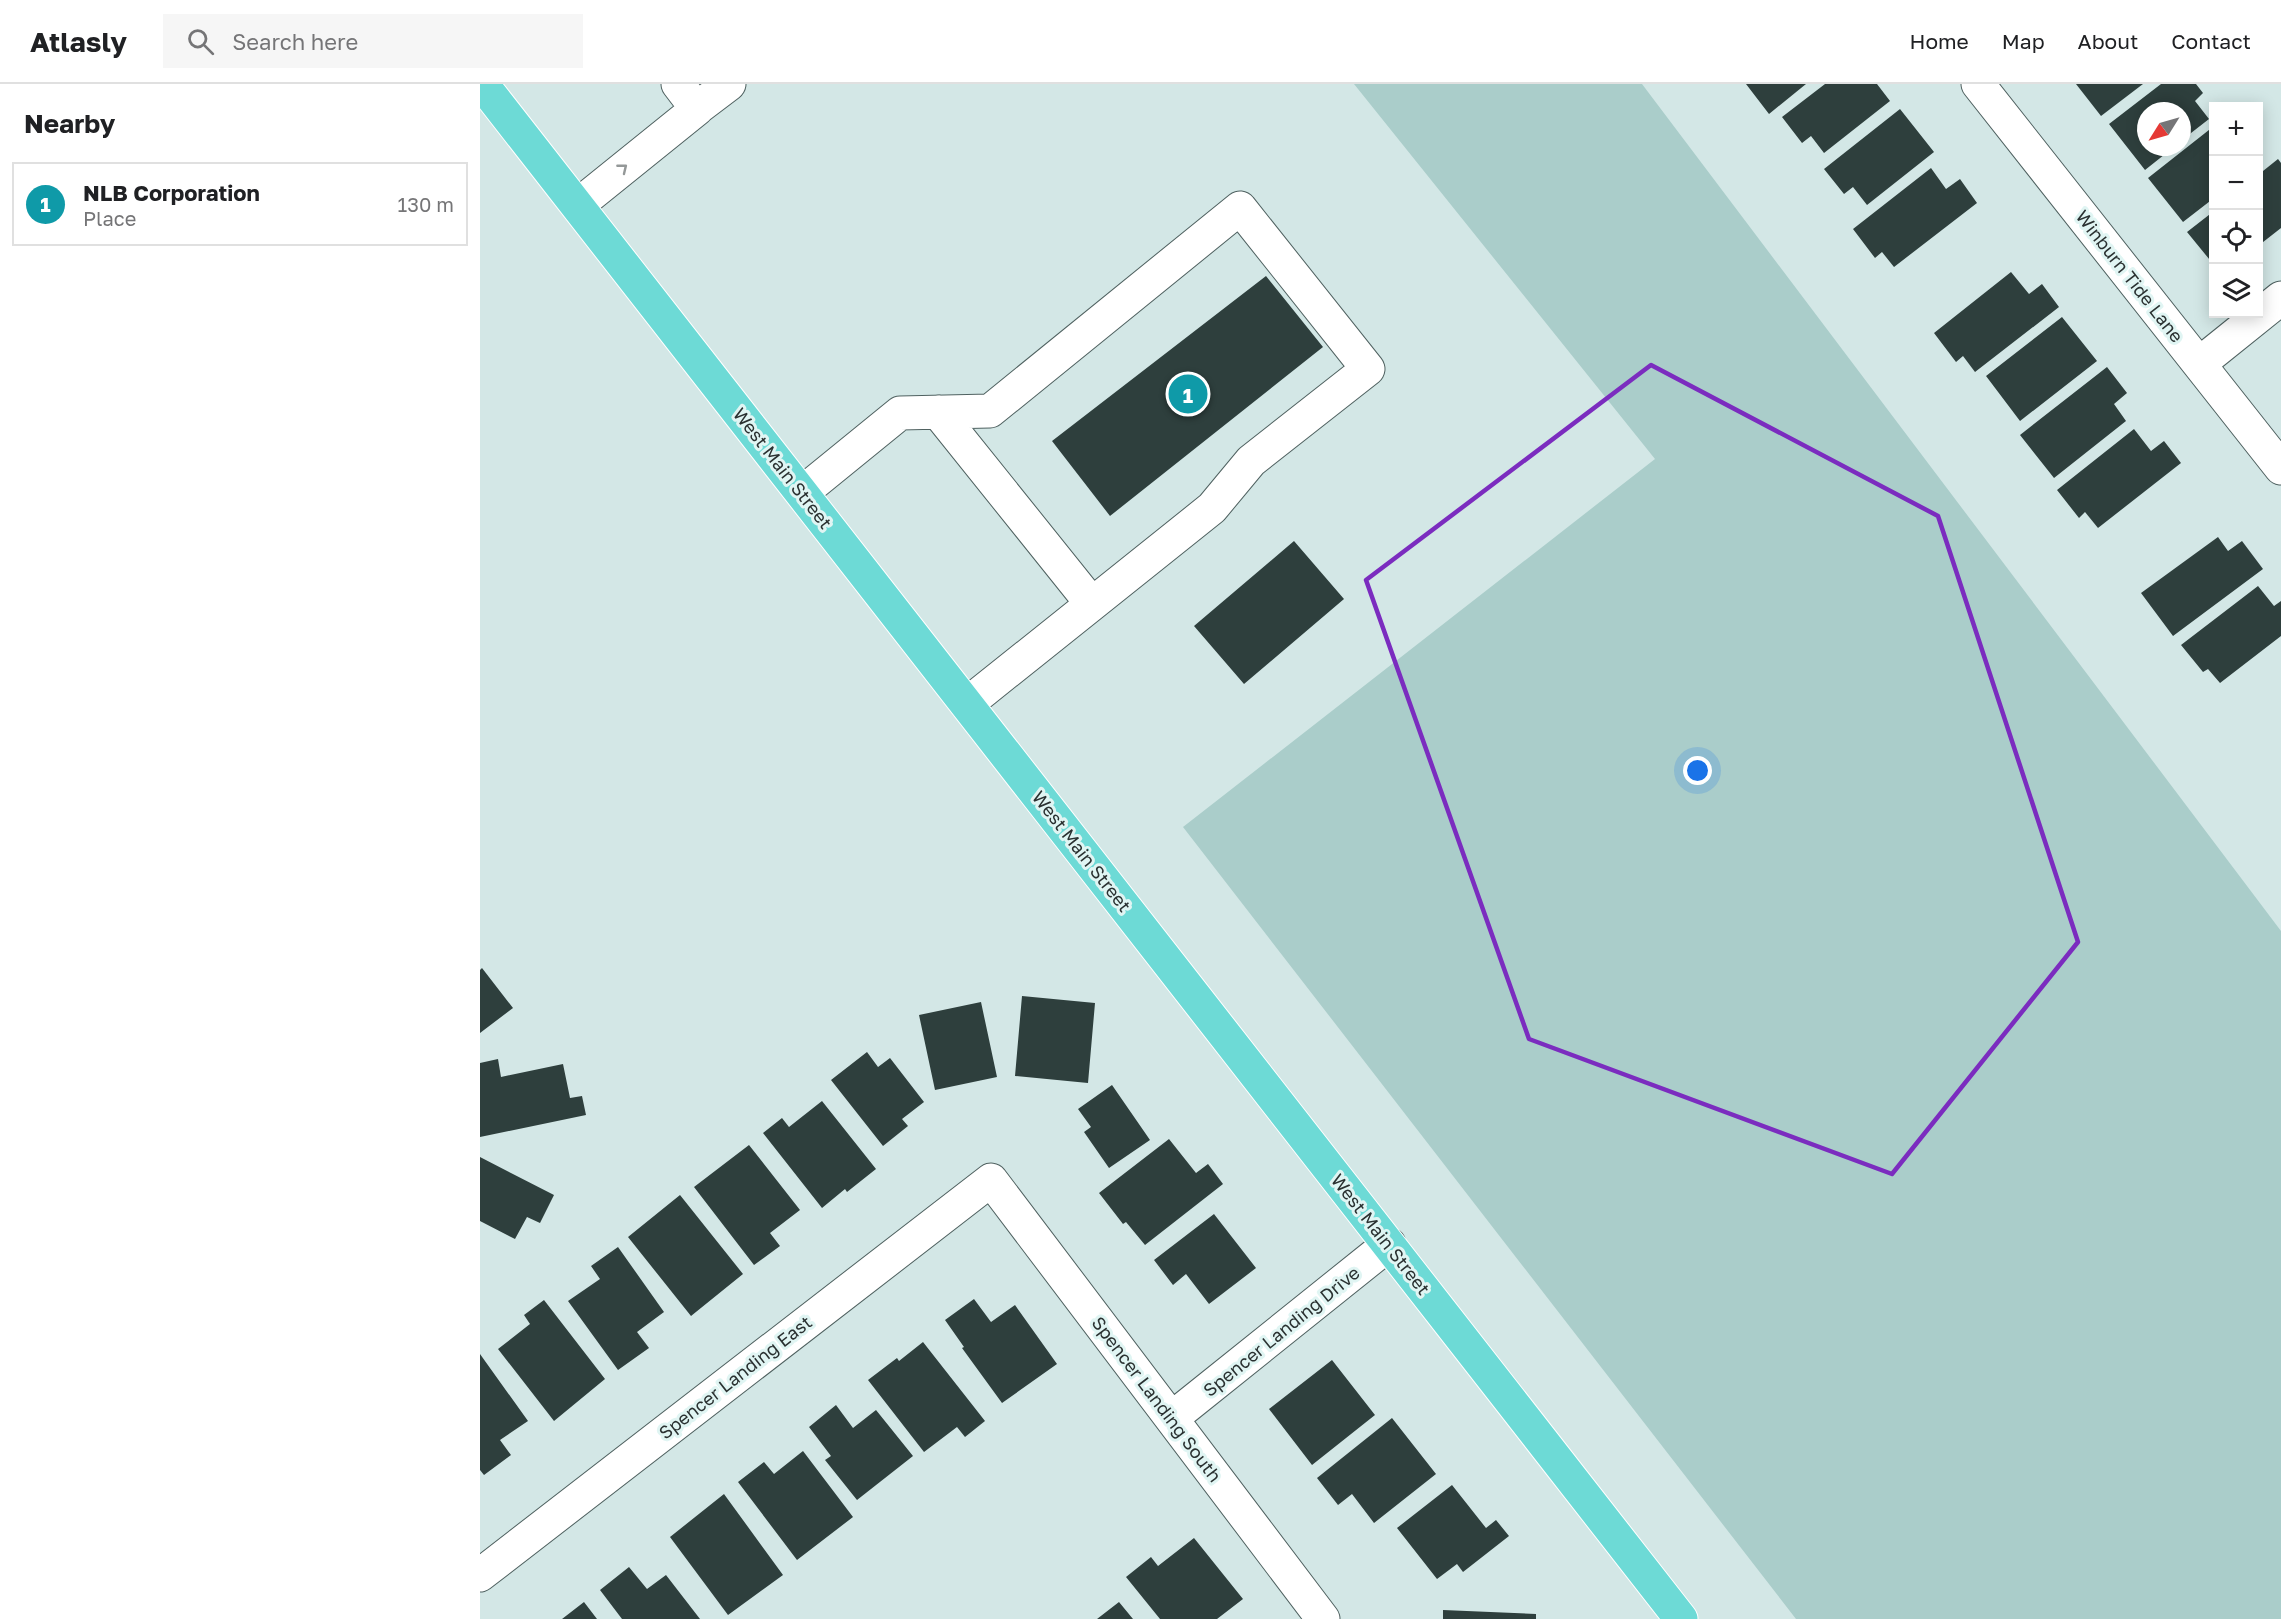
<!DOCTYPE html>
<html lang="en">
<head>
<meta charset="utf-8">
<style>
	:root { --surface:#fff; --page:#f6f6f6; --text:#202124; --muted:#757577; --line:#e0e0e0; --accent:#a73087 }
	body { margin:0; font-family:"Golos Text",sans-serif; background:var(--page); color:var(--text) }
	.controls { position:absolute; right:18px; top:18px; display:grid; overflow:hidden; border-radius:0px; box-shadow:0 3px 15px #0003 }
	.controls button { width:54px; height:54px; display:grid; place-items:center; padding:0; border:0; border-bottom:2px solid var(--line); background:var(--surface); color:var(--text); font:30px sans-serif }
	.compass { position:absolute; left:1657px; top:18px; width:54px; height:54px; border-radius:50%; background:var(--surface); box-shadow:0 3px 15px #0003; rotate:233deg }
	.you { position:absolute; left:1218px; top:687px; width:21px; height:21px; margin:-15px; border:4px solid #fff; border-radius:50%; background:#1a73e8; box-shadow:0 0 0 9px #1a73e833 }
	.badge { display:grid; place-items:center; width:39px; height:39px; border-radius:50%; background:var(--accent); color:#fff; font-size:20px; font-weight:700 }
	.pin { position:absolute; translate:-50% -50%; border:3px solid #fff; box-shadow:0 2px 6px #0006 }
	.list { margin:0; padding:0; list-style:none }
	h2 { display:flex; justify-content:space-between; align-items:center; height:78px; margin:0; padding:0 24px; font-size:26px }
	h2 small { font-size:20px; font-weight:400; color:var(--muted) }
	.list li { display:grid; grid-template-columns:39px 1fr auto; gap:18px; align-items:center; box-sizing:border-box; height:84px; margin:0 12px 12px; padding:0 12px; border:2px solid var(--line); border-radius:0px }
	.list b { display:block; font-size:22px; white-space:nowrap }
	.list p { margin:0; font-size:20px; white-space:nowrap; color:var(--muted) }
	.list em { font-size:20px; font-style:normal; color:var(--muted) }
	.icon { flex:none; width:33px; height:33px; fill:none; stroke:currentColor; stroke-width:2; stroke-linecap:round; stroke-linejoin:round }
	.map { position:relative; flex:none; width:1801px; height:1535px; overflow:hidden }
	header { display:flex; align-items:center; gap:36px; box-sizing:border-box; height:84px; padding:0 30px; background:var(--surface); border-bottom:2px solid var(--line) }
	header strong { font-size:28px }
	nav { display:flex; gap:33px; margin-inline-start:auto; font-size:21px }
	.search { width:420px; height:54px; background:var(--page); display:flex; align-items:center; gap:15px; box-sizing:border-box; padding:0 21px; border-radius:0px; color:var(--muted); font-size:22px }
	main { display:flex }
	aside { flex:1; background:var(--surface) }
	.map>svg:first-child { display:block }
</style>
</head>
<body>
<header>
<strong>Atlasly</strong>
<div class="search"><svg class="icon" aria-label="search" viewBox="0 0 24 24"><circle cx="10" cy="10" r="6"/><path d="M15 15l6 6"/></svg>Search here</div>
<nav><a>Home</a><a>Map</a><a>About</a><a>Contact</a></nav>
</header>
<main>
<aside>
<h2>Nearby<small></small></h2>
<ul class="list">
<li><span class="badge" style="background:#0f9aa8">1</span><div><b>NLB Corporation</b><p>Place</p></div><em>130 m</em></li>
</ul>
</aside>
<div class="map">
<svg width="1801" height="1535" viewBox="0 0 1801 1535">
	<rect width="100%" height="100%" fill="#d3e7e6"/>
	<path fill="#aacdca" d="M874,0H1162L1801,847V1535H1316L703,743L1175,375Z"/>
	<path fill="#2e3f3d" d="M1266,0H1326L1289,30Z
		M1345,0H1397L1410,17L1344,69L1331,52L1322,59L1302,33Z
		M1596,0H1663L1621,32Z
		M1681,0H1716L1723,9L1715,17L1729,35L1702,56V27H1666V63H1694L1665,86L1629,40Z
		M1420,25L1454,68L1387,121L1373,103L1364,110L1344,85Z
		M1734,42V114L1703,138L1668,94Z
		M1798,75L1801,79V144L1778,162V91Z
		M1451,84L1466,105L1480,95L1497,119L1414,183L1402,168L1395,174L1373,145Z
		M1734,127V181L1707,148Z
		M1531,188L1549,210L1562,200L1579,223L1495,288L1483,272L1476,278L1454,249Z
		M786,192L843,263L630,432L572,357Z
		M1582,233L1617,277L1540,337L1506,292Z
		M1627,283L1647,309L1634,320L1646,337L1574,394L1540,351Z
		M1654,345L1671,367L1684,357L1701,379L1618,444L1605,428L1599,434L1577,406Z
		M1738,453L1748,467L1762,457L1783,485L1693,552L1661,509Z
		M814,457L864,515L764,600L714,542Z
		M1778,502L1794,522L1801,517V552L1740,599L1728,585L1723,588L1701,561Z
		M2,884L33,924L0,949V886Z
		M542,912L615,919L608,999L535,992Z
		M501,918L517,993L455,1006L439,931Z
		M387,968L398,983L410,974L444,1018L422,1035L428,1042L403,1062L351,996Z
		M18,975L21,993L83,980L90,1014L102,1012L106,1031L0,1053V979Z
		M632,1001L670,1056L629,1084L604,1048L611,1043L598,1025Z
		M342,1017L396,1085L367,1108L365,1105L342,1124L283,1049L302,1034L309,1043Z
		M689,1055L716,1089L728,1080L743,1100L665,1161L646,1138L643,1140L619,1109Z
		M269,1061L320,1126L290,1149L300,1162L274,1181L214,1103Z
		M0,1073L74,1111L60,1139L47,1133L35,1155L0,1137Z
		M200,1111L263,1190L211,1232L148,1153Z
		M734,1130L776,1184L729,1220L706,1190L693,1201L674,1176Z
		M138,1163L184,1228L157,1248L169,1264L138,1286L88,1217L120,1195L111,1182Z
		M494,1215L511,1238L535,1221L577,1280L522,1319L482,1264L484,1263L465,1236Z
		M64,1216L125,1295L74,1337L18,1265L50,1240L44,1231Z
		M443,1258L505,1337L485,1353L477,1343L444,1368L388,1296L417,1274L419,1277Z
		M0,1270L48,1337L20,1356L31,1371L4,1391L0,1386Z
		M852,1276L895,1331L832,1381L789,1325Z
		M356,1321L373,1344L396,1326L433,1372L377,1416L345,1376L351,1372L329,1343Z
		M912,1334L956,1390L894,1439L872,1410L858,1421L837,1394Z
		M323,1367L373,1433L317,1476L258,1398L284,1378L294,1390Z
		M972,1401L1006,1444L1016,1436L1029,1452L983,1488L977,1480L957,1495L917,1444Z
		M244,1410L303,1491L248,1531L190,1453Z
		M714,1454L763,1515L737,1535H680L646,1493L671,1473L678,1482Z
		M149,1483L167,1505L186,1491L220,1535H142L120,1506Z
		M104,1518L117,1535H82Z
		M639,1518L653,1535H617Z
		M963,1526L1056,1530V1535H963Z"/>
	<g fill="none" stroke-linecap="round" stroke-linejoin="round">
		<defs>
			<path id="minor" d="M1498,0L1801,384
				M216,25L249,0
				M98,121L217,25L198,0
				M1719,280L1801,214
				M458,328L612,520
				M323,408L420,329L510,327L760,124L888,285L771,377L732,424L487,620
				M692,1334L909,1160
				M0,1491L511,1096L843,1535"/>
			<path id="major" d="M2,0L1201,1535"/>
		</defs>
		<use href="#minor" stroke="#4f6160" stroke-width="35"/>
		<use href="#major" stroke="#fff" stroke-width="35"/>
		<use href="#minor" stroke="#fff" stroke-width="33"/>
		<use href="#major" stroke="#6ddad6" stroke-width="33"/>
	</g>
	<defs><path id="oneway-chevron" d="M-2-3.5L2.5 0L-2 3.5" fill="none" stroke-width="1.6" stroke-linecap="round" stroke-linejoin="round" transform="scale(1.5)"/></defs>
	<use stroke="#949898" href="#oneway-chevron" transform="translate(143 84) rotate(-39)"/>
	<path fill="none" stroke="#7b2cbf" stroke-width="4.5" stroke-linejoin="round" d="M1171,281L1458,432L1598,858L1412,1090L1049,955L886,496Z"/>
	<g text-anchor="middle" dominant-baseline="central" stroke-width="6" stroke-linejoin="round" paint-order="stroke">
		<g font-size="18" fill="#2a3131" stroke="#e0f5f3">
			<text transform="translate(1650 192) rotate(52)">Winburn Tide Lane</text>
			<text transform="translate(303 384) rotate(52)">West Main Street</text>
			<text transform="translate(602 767) rotate(52)">West Main Street</text>
			<text transform="translate(901 1150) rotate(52)">West Main Street</text>
			<text transform="translate(801 1247) rotate(-39)">Spencer Landing Drive</text>
			<text transform="translate(255 1293) rotate(-38)">Spencer Landing East</text>
			<text transform="translate(677 1315) rotate(53)">Spencer Landing South</text>
		</g>
	</g>
</svg>
<div class="controls">
<button>+</button>
<button>−</button>
<button><svg class="icon" aria-label="locate" viewBox="0 0 24 24"><circle cx="12" cy="12" r="6"/><path d="M12 2v4M12 18v4M2 12h4M18 12h4"/></svg></button>
<button><svg class="icon" aria-label="layers" viewBox="0 0 24 24"><path d="M12 4l9 5-9 5-9-5zM3 14l9 5 9-5"/></svg></button>
</div>
<svg class="compass" viewBox="-18 -18 36 36"><path d="M0-13l5 13h-10z" fill="#e53935"/><path d="M0 13l5-13h-10z" fill="#757577"/></svg>
<div class="you"></div>
<div class="pin badge" style="left:708px;top:310px;background:#0f9aa8">1</div>
</div>
</main>
</body>
</html>
